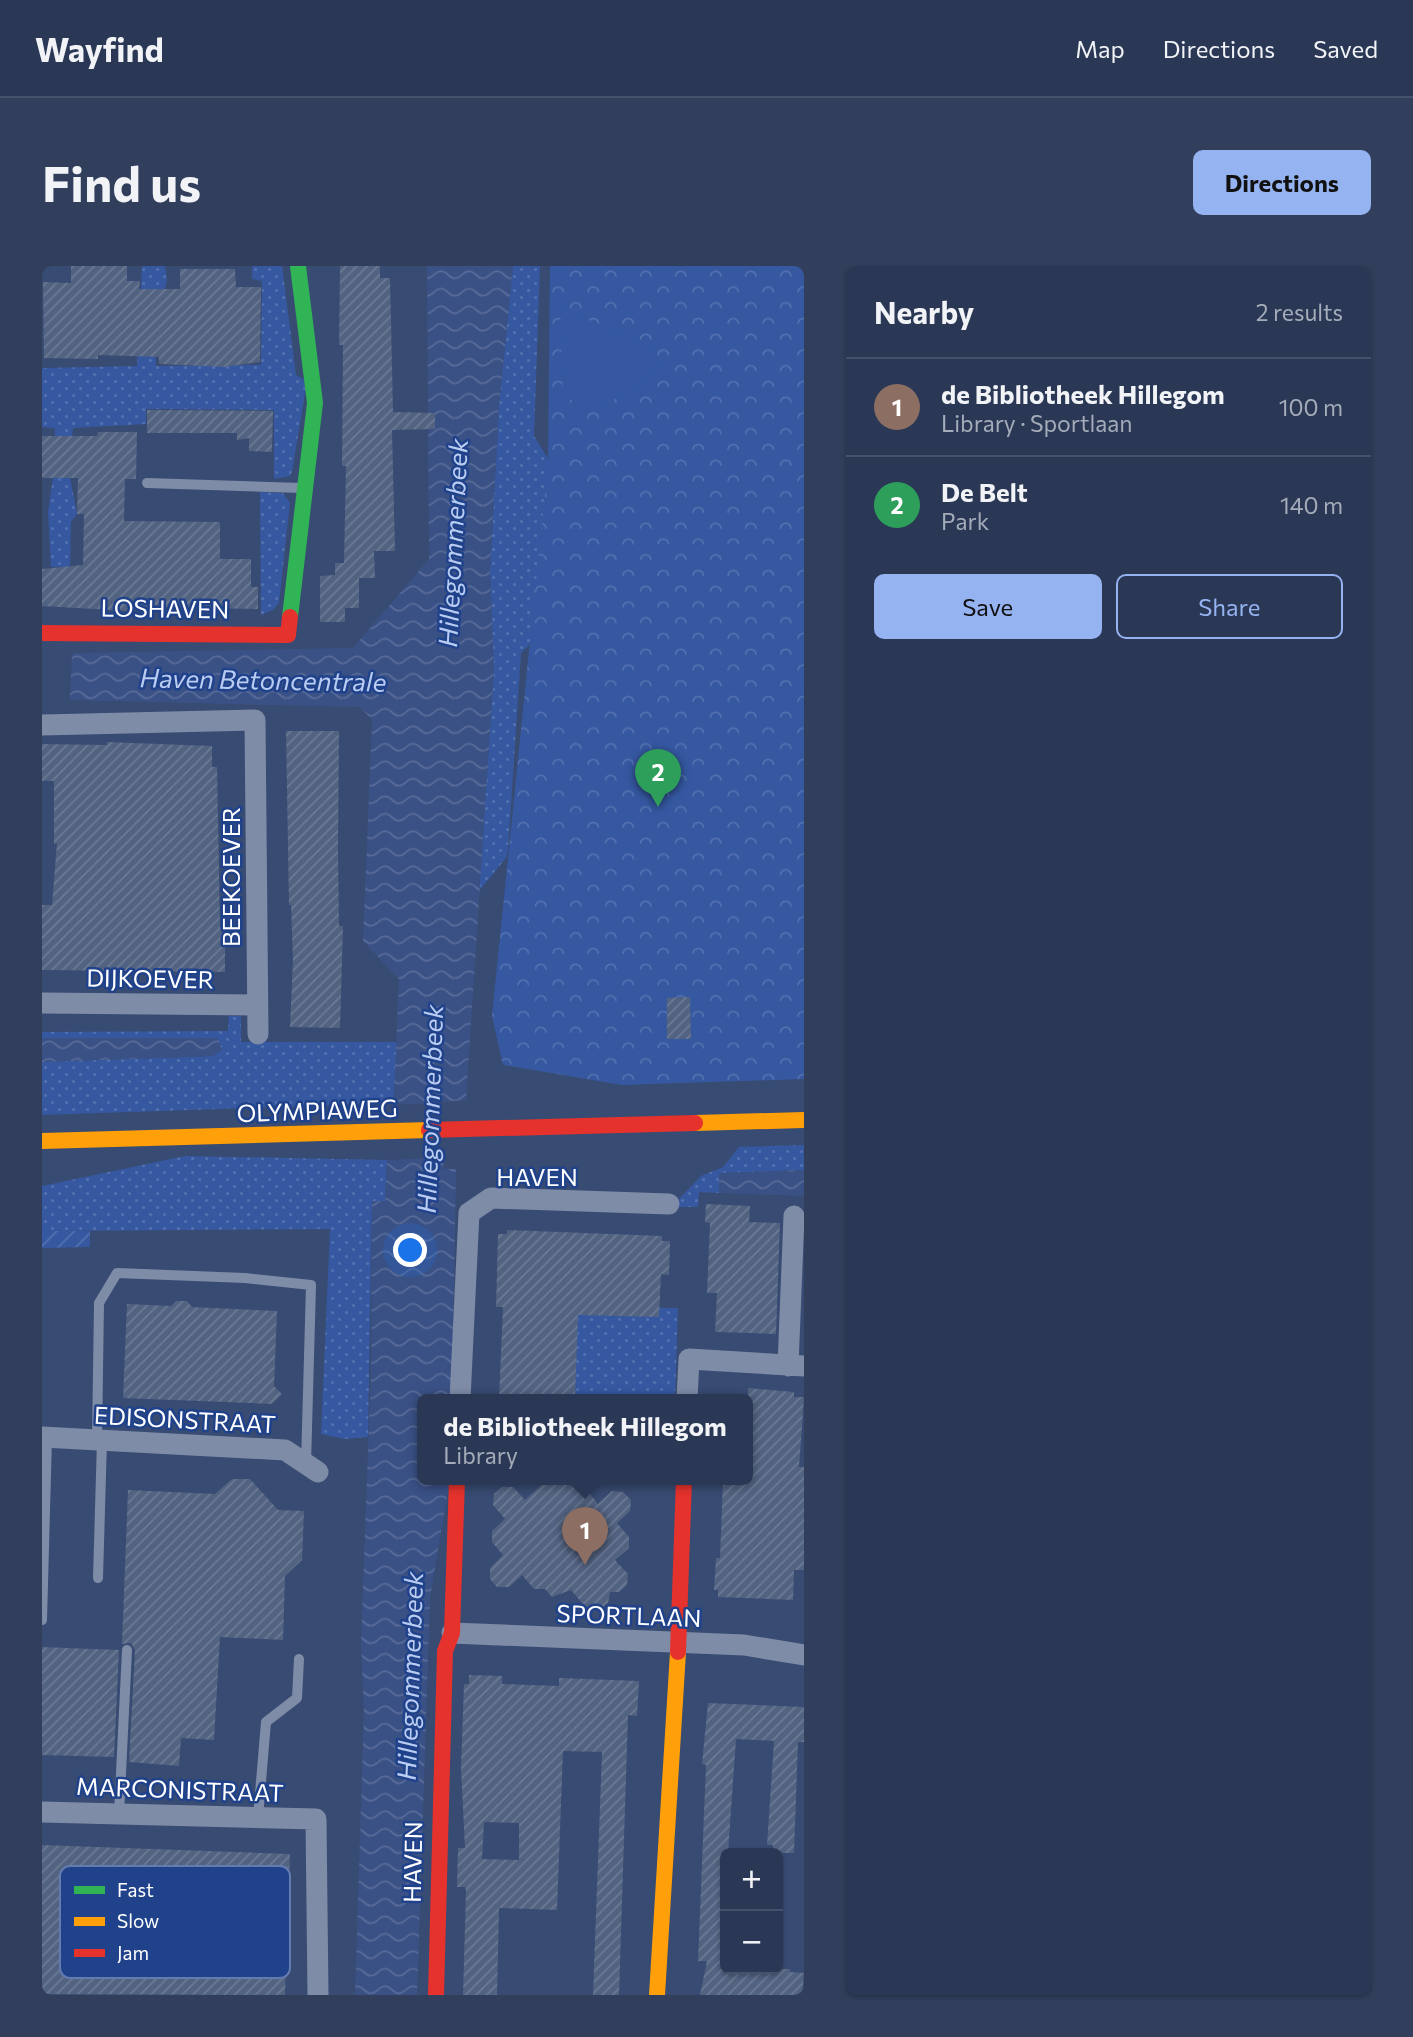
<!DOCTYPE html>
<html lang="en">
<head>
<meta charset="utf-8">
<style>
	:root { --surface:#2a3856; --page:#323f5c; --text:#f1f3f6; --muted:#a5acb9; --line:#46526c; --accent:#95b2f1 }
	body { margin:0; font-family:Commissioner,sans-serif; background:var(--page); color:var(--text) }
	.controls { position:absolute; right:21px; bottom:21px; display:grid; overflow:hidden; border-radius:10px; box-shadow:0 2px 5px #0004 }
	.controls button { width:63px; height:63px; display:grid; place-items:center; padding:0; border:0; border-bottom:2px solid var(--line); background:var(--surface); color:var(--text); font:35px sans-serif }
	.you { position:absolute; left:369px; top:985px; width:24px; height:24px; margin:-18px; border:5px solid #fff; border-radius:50%; background:#1a73e8; box-shadow:0 0 0 10px #1a73e833 }
	.badge { display:grid; place-items:center; width:46px; height:46px; border-radius:50%; background:var(--accent); color:#fff; font-size:23px; font-weight:700 }
	.pin { position:absolute; translate:-50% -58px; filter:drop-shadow(0 2px 4px #0008) }
	.pin::after { content:''; position:absolute; top:37px; width:24px; height:21px; background:inherit; clip-path:polygon(0 0,100% 0,50% 100%) }
	.popup { position:absolute; left:375px; top:1128px; width:336px; height:91px; box-sizing:border-box; display:grid; place-content:center; border-radius:10px; background:var(--surface); filter:drop-shadow(0 2px 5px #0005); font-size:23px; white-space:nowrap; color:var(--muted) }
	.popup b { font-size:26px; color:var(--text) }
	.popup::after { content:''; position:absolute; left:50%; top:100%; margin-left:-14px; border:14px solid transparent; border-top-color:var(--surface) }
	.list { margin:0; padding:0; list-style:none }
	h2 { display:flex; justify-content:space-between; align-items:center; height:91px; margin:0; padding:0 28px; font-size:30px }
	h2 small { font-size:23px; font-weight:400; color:var(--muted) }
	.list li { display:grid; grid-template-columns:46px 1fr auto; gap:21px; align-items:center; box-sizing:border-box; height:98px; padding:0 28px; border-top:2px solid var(--line) }
	.list b { display:block; font-size:26px; white-space:nowrap }
	.list p { margin:0; font-size:23px; white-space:nowrap; color:var(--muted) }
	.list em { font-size:23px; font-style:normal; color:var(--muted) }
	.actions { display:flex; gap:14px; padding:21px 28px }
	.actions a { flex:1; padding:16px 0; border:2px solid var(--accent); border-radius:10px; text-align:center; font-size:24px; color:var(--accent) }
	.actions .main { background:var(--accent); color:#111 }
	.map { position:relative; flex:none; width:762px; height:1729px; overflow:hidden; border-radius:10px }
	header { display:flex; align-items:center; gap:42px; box-sizing:border-box; height:98px; padding:0 35px; background:var(--surface); border-bottom:2px solid var(--line) }
	header strong { font-size:33px }
	nav { display:flex; gap:38px; margin-inline-start:auto; font-size:24px }
	.intro { display:flex; align-items:center; justify-content:space-between; box-sizing:border-box; height:168px; padding:0 42px }
	h1 { margin:0; font-size:49px }
	.button { padding:18px 32px; border-radius:10px; background:var(--accent); color:#111; font-size:24px; font-weight:700 }
	main { display:flex; gap:42px; padding:0 42px }
	aside { flex:1; background:var(--surface); border-radius:10px; box-shadow:0 2px 5px #0004 }
	.map>svg:first-child { display:block }
</style>
</head>
<body>
<header>
<strong>Wayfind</strong>
<nav><a>Map</a><a>Directions</a><a>Saved</a></nav>
</header>
<div class="intro"><h1>Find us</h1><a class="button">Directions</a></div>
<main>
<div class="map">
<svg width="762" height="1729" viewBox="0 0 762 1729">
	<defs>
		<pattern id="grass-dots" width="8" height="8" patternUnits="userSpaceOnUse" patternTransform="scale(1.75)"><rect width="8" height="8" fill="#3558a1"/><path d="M2 2h.1M6 6h.1" fill="none" stroke="#5371af" stroke-width="1.8" stroke-linecap="round"/></pattern>
		<pattern id="park-crowns" width="20" height="18" patternUnits="userSpaceOnUse" patternTransform="scale(1.75)"><rect width="20" height="18" fill="#3558a1"/><path d="M2 6a3 3 0 1 1 6 0M12 15a3 3 0 1 1 6 0" fill="none" stroke="#5371af"/></pattern>
		<pattern id="garden-furrows" width="10" height="10" patternUnits="userSpaceOnUse" patternTransform="scale(1.75)"><rect width="10" height="10" fill="#3558a1"/><path d="M-1 1l2-2M0 10L10 0M9 11l2-2" fill="none" stroke="#5371af"/></pattern>
		<pattern id="water-waves" width="16" height="10" patternUnits="userSpaceOnUse" patternTransform="scale(1.75)"><rect width="16" height="10" fill="#3a5186"/><path d="M0 5q4-4 8 0t8 0" fill="none" stroke="#586b98"/></pattern>
		<pattern id="building-hatch" width="6" height="6" patternUnits="userSpaceOnUse" patternTransform="scale(1.75)"><rect width="6" height="6" fill="#526281"/><path d="M-1 1l2-2M0 6l6-6M5 7l2-2" fill="none" stroke="#6c7a94"/></pattern>
	</defs>
	<rect width="100%" height="100%" fill="#384b72"/>
	<path fill="url(#grass-dots)" d="M100,0H123L125,14L112,70L114,100L219,99L220,15L210,13V0H240L254,109L265,115L250,206L248,210L232,213V144L104,143V158L31,162L27,206L35,248L29,256L28,301H9L6,246L13,198V162L0,161V102L95,100Z
		M471,0H498L492,170L510,199L489,377L479,387L466,585L464,592L437,625L452,404L448,305L457,140Z
		M218,226L241,227L248,237L237,337L231,344L219,349Z
		M187,750H199V776H356L351,837L0,849V796L171,790L176,772H0V766L186,765Z
		M762,879V904L677,907V927L657,926L656,941H637V933L659,910L681,901L697,881Z
		M143,890L345,894L343,935H330L326,1171L303,1173L279,1168L288,963L0,965V920Z
		M536,1041L636,1042L633,1133H532Z"/>
	<path fill="url(#park-crowns)" d="M508,0H758L762,8V813L580,819L461,799L450,750L506,197Z"/>
	<path fill="url(#garden-furrows)" d="M0,965H48V981L0,982Z"/>
	<path fill="#3558a1" d="M518,42L614,83L615,106L553,146L535,139L521,127Z"/>
	<path fill="url(#water-waves)" d="M385,0H471L457,140L448,305L452,404L424,834L398,836L402,903H414L410,1133H380V1213H408L388,1331L375,1729H313L322,1446L319,1377L329,1102L330,935H343L345,894L349,893L357,713L321,675L330,454L318,441L28,434L30,387L311,382L387,293Z
		M0,772H176L180,784L171,790L0,796Z
		M762,904V930L677,927V907Z"/>
	<path fill="#384b72" d="M400,837L403,891L349,894L348,839Z"/>
	<path fill="url(#building-hatch)" fill-rule="evenodd" d="M29,0H85V15H98L97,23H138V3H193L194,21H219L218,96L182,101L117,98V91L56,89V93L2,92L1,16L29,17Z
		M298,0H338V12H348L351,146L393,147V163L350,164L353,285H332L333,312H317V342H303V356H278V310L293,309V297H302L304,200H300L301,79H297Z
		M105,144L231,145L230,186L207,185V172L195,174V167H105Z
		M56,166H95L94,213H83L82,255L178,256V293H209V321H216V343L111,341L87,345L0,340V303L41,299L42,248H35L36,212H0V170H55Z
		M244,465H297L296,584L297,660H301L298,762L248,761L251,694L249,639H247Z
		M65,476L170,480V501H175L178,661H183V706L0,704V639H10L15,577L12,578V515H0V478L65,479Z
		M648,731L649,773H625V732Z
		M664,938L708,940L707,956L738,957L734,1068L673,1066L675,1027H665L668,957L663,956Z
		M465,964L620,970V975H628L627,1009L619,1008L617,1051L536,1049L533,1133H457L461,1041H454L456,968H465Z
		M134,1035H145L150,1041L235,1045L232,1120L240,1128L230,1138L81,1132L85,1038L129,1040Z
		M706,1122L752,1126V1131H762L757,1201H762V1304H752L751,1334L676,1331V1324H672L674,1292H678L681,1215L706,1213Z
		M190,1213H208L236,1244L262,1245L260,1294L243,1310L241,1374L178,1371L172,1474L139,1472L137,1500L87,1496L93,1384L89,1377L80,1378L86,1224L173,1228Z
		M506,1213H534V1224H545L556,1238L570,1225L581,1226L589,1234L588,1245L575,1257L587,1271V1282L573,1294L586,1308L585,1319L577,1326H568L566,1337L557,1344H546L529,1324L510,1331L503,1323H492L480,1309L467,1321H455L448,1313V1302L461,1289L450,1276V1265L463,1253L451,1239L452,1228L460,1221H471L483,1234Z
		M0,1381L77,1384L72,1491L0,1489Z
		M427,1409L460,1410V1418L517,1420V1412L597,1415L595,1450L586,1449L577,1729H551L560,1486L521,1485L515,1644L457,1642L455,1729H421L424,1625L423,1621H415L416,1582H423L419,1503L422,1418H427ZM442,1556L477,1557V1594L440,1593Z
		M666,1437L762,1441V1476H756L752,1587H731V1579H725L732,1475L694,1473L686,1587H683L681,1700L683,1703H748V1706L762,1707L760,1729H658L665,1695H656L664,1499L660,1498Z
		M0,1579L248,1588L243,1729L0,1728Z"/>
	<g fill="none" stroke-linecap="round" stroke-linejoin="round">
		<path stroke="#7f8ca7" stroke-width="10" d="M105,217L260,222
			M55,1174L57,1037L75,1007L203,1012L269,1019L264,1198
			M56,1312L60,1174
			M0,1354L5,1172
			M77,1548L85,1384
			M216,1551L224,1456L255,1432L257,1393"/>
		<path stroke="#7f8ca7" stroke-width="21" d="M0,459L213,454L216,768
			M0,737L215,739
			M746,1100L752,950
			M418,1133L427,947L449,932L627,938
			M645,1133L647,1093L762,1100
			M0,1171L243,1184L276,1206
			M410,1367L702,1379L762,1389
			M0,1546L274,1553L276,1729"/>
		<path stroke="#30b455" stroke-width="16" d="M248,351L273,137L256,0"/>
		<path stroke="#ff9f0a" stroke-width="16" d="M653,857L762,854
			M0,875L387,864
			M615,1729L636,1386"/>
		<path stroke="#e5322d" stroke-width="16" d="M0,367L246,369L248,351
			M387,864L653,857
			M636,1386L642,1213
			M394,1729L403,1385L410,1367L415,1213"/>
	</g>
	<g text-anchor="middle" dominant-baseline="central" stroke-width="5" stroke-linejoin="round" paint-order="stroke">
		<g font-size="24" fill="#fff" stroke="#20428b">
			<text transform="translate(123 342) rotate(1)">LOSHAVEN</text>
			<text transform="translate(188 611) rotate(-90)">BEEKOEVER</text>
			<text transform="translate(108 712) rotate(1)">DIJKOEVER</text>
			<text transform="translate(275 844) rotate(-2)">OLYMPIAWEG</text>
			<text x="495" y="910">HAVEN</text>
			<text transform="translate(143 1153) rotate(3)">EDISONSTRAAT</text>
			<text transform="translate(587 1349) rotate(2)">SPORTLAAN</text>
			<text transform="translate(138 1523) rotate(2)">MARCONISTRAAT</text>
			<text transform="translate(370 1596) rotate(-89)">HAVEN</text>
		</g>
		<g font-size="26" font-style="italic" fill="#b9ccf2" stroke="#20428b">
			<text transform="translate(410 277) rotate(-87)">Hillegommerbeek</text>
			<text transform="translate(221 413) rotate(1)">Haven Betoncentrale</text>
			<text transform="translate(387 843) rotate(-88)">Hillegommerbeek</text>
			<text transform="translate(367 1410) rotate(-88)">Hillegommerbeek</text>
		</g>
	</g>
	<rect x="18" y="1600" width="230" height="112" rx="10" fill="#20428b" stroke="#637bae" stroke-width="2"/>
	<rect x="32" y="1620" width="31" height="8" fill="#30b455"/>
	<rect x="32" y="1651" width="31" height="9" fill="#ff9f0a"/>
	<rect x="32" y="1683" width="31" height="8" fill="#e5322d"/>
	<g font-size="19" fill="#fff">
		<text x="75" y="1631">Fast</text>
		<text x="75" y="1662">Slow</text>
		<text x="75" y="1694">Jam</text>
	</g>
</svg>
<div class="controls">
<button>+</button>
<button>−</button>
</div>
<div class="you"></div>
<div class="pin badge" style="left:543px;top:1299px;background:#8d6e63">1</div>
<div class="popup"><b>de Bibliotheek Hillegom</b>Library</div>
<div class="pin badge" style="left:616px;top:541px;background:#2e9e5b">2</div>
</div>
<aside>
<h2>Nearby<small>2 results</small></h2>
<ul class="list">
<li><span class="badge" style="background:#8d6e63">1</span><div><b>de Bibliotheek Hillegom</b><p>Library · Sportlaan</p></div><em>100 m</em></li>
<li><span class="badge" style="background:#2e9e5b">2</span><div><b>De Belt</b><p>Park</p></div><em>140 m</em></li>
</ul>
<div class="actions"><a class="main">Save</a><a>Share</a></div>
</aside>
</main>
</body>
</html>
